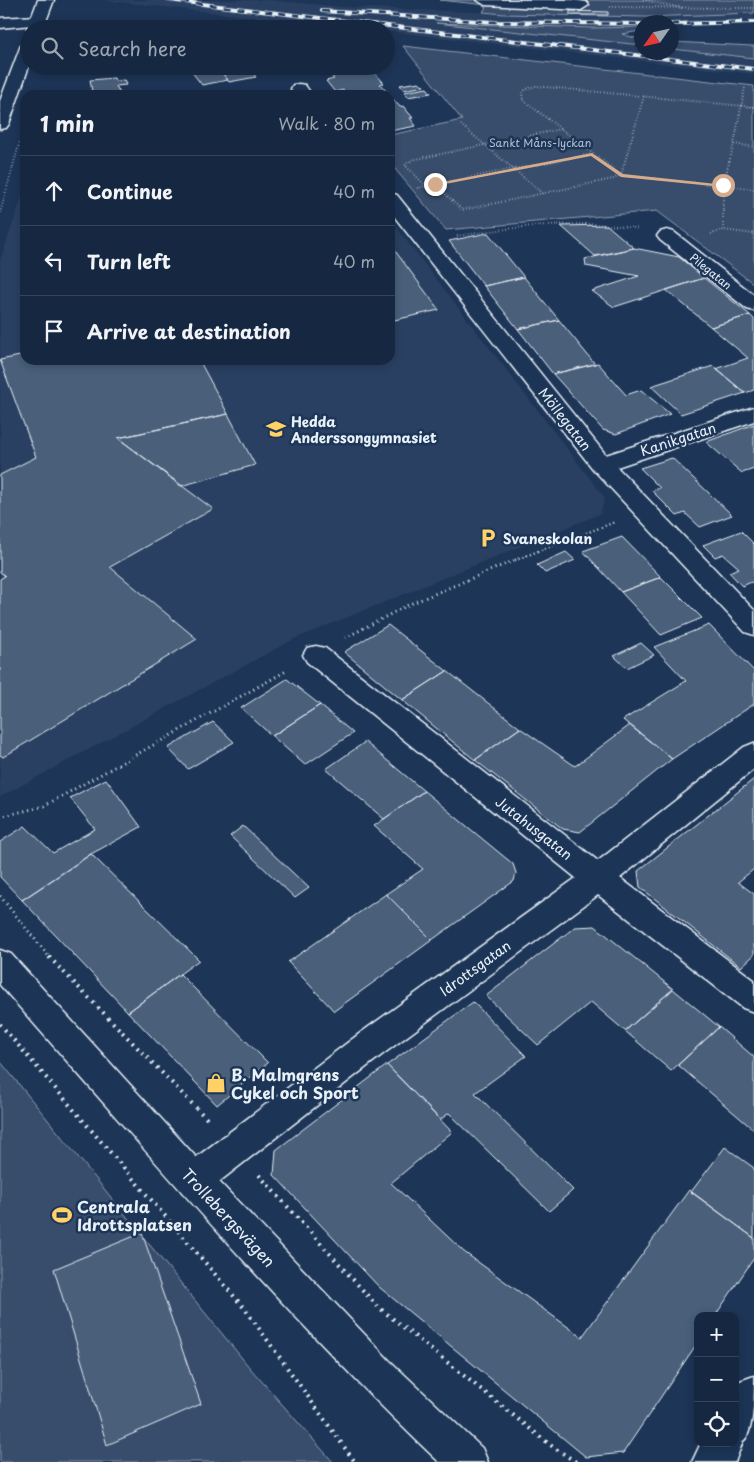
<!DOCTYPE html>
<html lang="en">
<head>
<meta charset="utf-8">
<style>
	:root { --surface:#162841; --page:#1f3048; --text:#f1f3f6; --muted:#9ea6b1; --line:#35445a }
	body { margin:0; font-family:"Playpen Sans",sans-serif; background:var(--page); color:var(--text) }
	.controls { position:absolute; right:15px; bottom:15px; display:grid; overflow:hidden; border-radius:10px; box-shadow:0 2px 8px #0003 }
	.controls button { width:45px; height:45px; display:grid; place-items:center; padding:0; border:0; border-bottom:1px solid var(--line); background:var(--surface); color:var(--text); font:25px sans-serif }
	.compass { position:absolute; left:634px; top:15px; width:45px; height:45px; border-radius:50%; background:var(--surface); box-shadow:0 2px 8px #0003; rotate:236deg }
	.stop { position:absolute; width:15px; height:15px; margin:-11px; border:4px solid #d6ab8b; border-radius:50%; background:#fff }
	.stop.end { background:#d6ab8b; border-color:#fff; box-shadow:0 1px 5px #0008 }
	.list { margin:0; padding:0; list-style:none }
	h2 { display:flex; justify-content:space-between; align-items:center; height:65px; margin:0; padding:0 20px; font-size:21px }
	h2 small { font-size:16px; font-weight:400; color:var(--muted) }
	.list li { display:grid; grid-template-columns:32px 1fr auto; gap:15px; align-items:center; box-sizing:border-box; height:70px; padding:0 20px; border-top:1px solid var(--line) }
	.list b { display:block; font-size:19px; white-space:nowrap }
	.list em { font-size:16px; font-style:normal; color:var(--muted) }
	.icon { flex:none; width:28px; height:28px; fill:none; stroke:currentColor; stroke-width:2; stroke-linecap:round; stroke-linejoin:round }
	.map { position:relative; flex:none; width:754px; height:1462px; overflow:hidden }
	.search { position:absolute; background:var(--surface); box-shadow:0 2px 8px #0003; left:20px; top:20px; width:375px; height:55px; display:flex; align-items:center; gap:12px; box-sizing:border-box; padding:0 18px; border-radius:28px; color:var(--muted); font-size:19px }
	.panel { position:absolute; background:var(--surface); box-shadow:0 2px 8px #0003; left:20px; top:90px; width:375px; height:275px; border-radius:15px }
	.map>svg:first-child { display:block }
</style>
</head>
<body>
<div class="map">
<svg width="754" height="1462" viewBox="0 0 754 1462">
	<rect width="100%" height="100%" fill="#1d3557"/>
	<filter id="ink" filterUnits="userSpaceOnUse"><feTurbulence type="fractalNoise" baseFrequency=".02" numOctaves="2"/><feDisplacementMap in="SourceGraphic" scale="10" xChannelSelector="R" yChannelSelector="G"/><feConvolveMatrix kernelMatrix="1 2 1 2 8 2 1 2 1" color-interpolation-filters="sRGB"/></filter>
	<g filter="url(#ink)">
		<path fill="#2a4162" d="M102,0H268L343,7L598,17L754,14V24L742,25L672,26V22H642L641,27L593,28L436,22L641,45L642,52H672V49L754,58V74L386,31V29H361Z
			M25,188V360H390V219L605,498L600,514L294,639L0,797V261Z"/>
		<path fill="#374d6c" stroke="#909fb2" d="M440,0H754V13L645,17L504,14L483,12L487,5Z
			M436,23L593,28L641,27V31L622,34L641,40V45Z
			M672,42L752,46H754V58L672,49Z
			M403,46L754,86V284L657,211L446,230L390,163V135L462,120Z
			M0,1061L250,1368L333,1462H0Z"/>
		<path fill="#495e7a" stroke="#e8f1f8" d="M570,11L608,12V15H570Z
			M217,66H247L256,77L229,82Z
			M217,66L228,80L202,85L191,71Z
			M365,67L370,73L374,72L384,83L380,84L386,91L347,95L343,90L335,92L326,81L334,79L329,73Z
			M114,78L115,81L124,80L126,85L116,86L121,95H84L83,92L92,91L90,80Z
			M419,82L424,86L404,90L400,85Z
			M427,88L431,93L408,97L404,92Z
			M394,100L400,107L403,106L413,118H410L416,126L390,131V101Z
			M607,225L634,248L595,256L561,226Z
			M488,233L524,277L484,286L449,241Z
			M390,244L439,310L390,321Z
			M634,248L679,257L704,278L614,307L592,291L639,276L586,266L585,259Z
			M524,277L559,320L518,329L484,286Z
			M704,278L750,315L711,327L666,290Z
			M750,315L754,319V390L745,393L716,369L748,358L711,327Z
			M559,320L595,364L553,374L518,329Z
			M25,355V360H199L228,414L118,438L213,509L110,567L197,639L3,757L0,755V579L5,576L0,572V475L36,457L0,360Z
			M598,363L626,395L641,390L670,414L616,434L603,430L553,374Z
			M713,366L745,393L681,414L651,386Z
			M228,414L255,465L181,486L118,438Z
			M754,424V469L742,473L706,442Z
			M672,458L732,515L700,527L685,513L677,516L652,491L660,488L640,468Z
			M741,531L754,544V581L742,586L729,572L739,568L723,554L715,557L703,545Z
			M622,537L661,577L621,592L583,551Z
			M566,552L575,560L545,573L537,565Z
			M661,577L702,618L661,635L621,592Z
			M388,625L447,671L402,700L344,652Z
			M709,625L754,671V704L672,759L623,720L686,681L654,647Z
			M641,643L654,655L627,668L614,656Z
			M447,671L520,728L475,760L402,700Z
			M287,679L320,705L272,736L241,708Z
			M320,705L353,733L305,765L272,736Z
			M213,722L234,742L188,769L168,748Z
			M630,725L672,759L580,832L563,829L475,760L520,728L575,766Z
			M365,742L424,791L384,819L326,769Z
			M106,779L141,827L91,854L22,900L0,877V842L25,826L53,853L95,829L70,798Z
			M754,779V869L738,882L754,894V955L741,967L640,887L638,871Z
			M424,791L513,864L516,873L514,881L432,940L386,894L423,869L374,826Z
			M243,826L309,888L295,898L230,836Z
			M91,854L199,960L128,1012L22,900Z
			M386,894L432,940L334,1011L288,962Z
			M595,926L673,989L625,1031L591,1002L538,1045L486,996L575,927Z
			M180,974L268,1063L217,1105L128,1012Z
			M673,989L719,1027L671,1071L625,1031Z
			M473,1002L526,1056L475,1093L573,1190L549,1211L449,1113L440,1120L387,1065Z
			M719,1027L754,1057V1130L678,1065Z
			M387,1065L452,1132L391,1183L464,1252L582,1337L689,1190L754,1238V1258L715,1316H698V1342L623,1453L586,1457L379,1287L274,1175L276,1150Z
			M725,1147L754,1168V1238L691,1192Z
			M142,1233L201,1404L107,1445L54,1269Z"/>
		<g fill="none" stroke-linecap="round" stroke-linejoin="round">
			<defs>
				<path id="minor" d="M477,0H573L586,2L589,5L581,10L485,5Z
					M37,16L43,18L45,21L43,24L0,28V18Z
					M299,84L305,85L312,95H295L291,89L293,85Z
					M390,193L397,195L606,455L754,407V421L617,467L754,610V635L745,632L593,469L390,211Z
					M667,230L674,232L754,295V311L747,309L660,240L657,236L660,232Z
					M316,646L325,648L598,861L744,747L754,743V769L620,878L754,980V1012L743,1008L598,895L383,1054L206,1192L194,1197L182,1192L176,1180L182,1168L359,1034L576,878L307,662L303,655L307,648Z
					M754,1376C754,1393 754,1434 743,1441L735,1462H692L701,1443H735V1389L740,1381Z"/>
				<path id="tertiary" d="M38,0H54L43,29H29V31L27,29Z
					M29,40V66L9,124L6,128L0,129V101L21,45Z
					M0,950L11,954L206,1168L389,1360L482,1448L488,1462H439C283,1313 143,1147 0,985Z"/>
			</defs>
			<use href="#minor" stroke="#e8f1f8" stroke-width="3"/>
			<use href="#tertiary" stroke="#e8f1f8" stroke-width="3"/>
			<path stroke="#e8f1f8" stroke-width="2" stroke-dasharray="0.5 2.5" stroke-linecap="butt" d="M643,0L682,8
				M610,7L754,8
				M266,95L275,93
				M754,107L536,86L526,89L522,94L523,100L621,175L754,189
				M461,125L542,193
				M734,144L754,147
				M436,184L592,154
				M426,186L405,165L412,160L561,129
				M417,188L435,184L462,210L613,179L621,175L644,96
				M0,213L20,141
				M723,230V185L734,144L745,87
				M711,234L723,230L754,234
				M457,236C518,227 577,218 639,229"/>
			<path stroke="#e8f1f8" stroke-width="2.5" stroke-dasharray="1 3" stroke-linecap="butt" d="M515,560L615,522"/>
			<path stroke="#e8f1f8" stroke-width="3" stroke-dasharray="1 4" stroke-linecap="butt" d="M345,638L410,604L518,559
				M0,817L44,806L288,670
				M0,896L50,958"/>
			<path stroke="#e8f1f8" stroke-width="4" stroke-dasharray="2 5" stroke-linecap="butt" d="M49,957L209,1121
				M0,1024L245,1309L355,1462
				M259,1175L377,1306L553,1447L576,1462"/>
			<use href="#minor" fill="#1d3557" fill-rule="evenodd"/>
			<use href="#tertiary" fill="#1d3557" fill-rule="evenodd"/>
			<defs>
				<path id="rail" d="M168,0L754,69
					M322,11L494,22L642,24
					M672,24L754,22"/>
			</defs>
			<use href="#rail" stroke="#e8f1f8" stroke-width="4"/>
			<use href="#rail" stroke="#1d3557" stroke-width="2.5" stroke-dasharray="7" stroke-linecap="butt"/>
		</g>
	</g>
	<path fill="#d6ab8b" d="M592,153L623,174L726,185L723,187L621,177L591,156L435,186L432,184Z"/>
	<defs>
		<symbol id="school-bare" viewBox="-9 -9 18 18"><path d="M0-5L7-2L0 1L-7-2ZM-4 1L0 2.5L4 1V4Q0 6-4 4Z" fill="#ffd166" stroke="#1d3557" stroke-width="2.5" paint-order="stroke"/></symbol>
		<symbol id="parking-bare" viewBox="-9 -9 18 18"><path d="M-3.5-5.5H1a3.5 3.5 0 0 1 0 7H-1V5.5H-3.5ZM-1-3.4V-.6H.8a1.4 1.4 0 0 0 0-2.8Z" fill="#ffd166" stroke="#1d3557" stroke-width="2.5" paint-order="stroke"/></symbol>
		<symbol id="shop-bare" viewBox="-9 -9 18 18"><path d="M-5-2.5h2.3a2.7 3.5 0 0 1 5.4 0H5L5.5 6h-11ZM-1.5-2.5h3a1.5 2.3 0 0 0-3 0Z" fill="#ffd166" stroke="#1d3557" stroke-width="2.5" paint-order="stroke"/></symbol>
		<symbol id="stadium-bare" viewBox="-9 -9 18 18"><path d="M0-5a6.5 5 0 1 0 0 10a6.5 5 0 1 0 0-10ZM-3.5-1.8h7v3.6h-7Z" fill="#ffd166" stroke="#1d3557" stroke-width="2.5" paint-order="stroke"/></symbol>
	</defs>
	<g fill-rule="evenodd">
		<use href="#school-bare" x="262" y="415" width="28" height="28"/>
		<use href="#parking-bare" x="474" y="524" width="28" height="28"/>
		<use href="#shop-bare" x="202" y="1069" width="28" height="28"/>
		<use href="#stadium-bare" x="48" y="1201" width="28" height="28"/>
	</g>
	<g text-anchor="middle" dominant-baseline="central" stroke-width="5" stroke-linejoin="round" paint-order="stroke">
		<g font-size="11" fill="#b3c0ce" stroke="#1d3557">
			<text x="540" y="142">Sankt Måns-lyckan</text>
		</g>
		<g font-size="11" fill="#e8f1f8" stroke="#1d3557">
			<text transform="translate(711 271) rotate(39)">Pilegatan</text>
		</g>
		<g font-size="14" fill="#e8f1f8" stroke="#1d3557">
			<text transform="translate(565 419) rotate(52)">Möllegatan</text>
			<text transform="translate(678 439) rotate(-18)">Kanikgatan</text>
			<text transform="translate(534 828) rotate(38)">Jutahusgatan</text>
			<text transform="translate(475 968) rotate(-36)">Idrottsgatan</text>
		</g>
		<g font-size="14" font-weight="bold" fill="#e8f1f8" stroke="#1d3557" text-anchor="start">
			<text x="291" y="421">Hedda<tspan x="291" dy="16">Anderssongymnasiet</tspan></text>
			<text x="503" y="538">Svaneskolan</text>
		</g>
		<g font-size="16" font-weight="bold" fill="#e8f1f8" stroke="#1d3557" text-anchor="start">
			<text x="231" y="1074">B. Malmgrens<tspan x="231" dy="18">Cykel och Sport</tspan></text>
			<text x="77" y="1206">Centrala<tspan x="77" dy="18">Idrottsplatsen</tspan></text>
		</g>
		<g font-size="16" fill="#e8f1f8" stroke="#1d3557">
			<text transform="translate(229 1217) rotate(47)">Trollebergsvägen</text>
		</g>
	</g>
</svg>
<div class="controls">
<button>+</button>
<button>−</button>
<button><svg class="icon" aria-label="locate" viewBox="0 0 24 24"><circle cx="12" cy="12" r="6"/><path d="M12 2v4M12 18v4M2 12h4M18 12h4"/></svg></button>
</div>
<svg class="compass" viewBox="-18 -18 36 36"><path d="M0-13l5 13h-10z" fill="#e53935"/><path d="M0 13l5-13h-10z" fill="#9ea6b1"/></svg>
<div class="stop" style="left:723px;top:185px"></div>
<div class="stop end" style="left:435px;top:184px"></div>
<div class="search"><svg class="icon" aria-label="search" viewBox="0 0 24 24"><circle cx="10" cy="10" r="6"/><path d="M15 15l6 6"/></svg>Search here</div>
<section class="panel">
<h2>1 min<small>Walk · 80 m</small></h2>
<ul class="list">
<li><svg class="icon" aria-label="ahead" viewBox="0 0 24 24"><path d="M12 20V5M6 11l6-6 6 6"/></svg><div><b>Continue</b></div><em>40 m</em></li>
<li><svg class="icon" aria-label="left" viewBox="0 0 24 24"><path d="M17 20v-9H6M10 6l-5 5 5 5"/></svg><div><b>Turn left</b></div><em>40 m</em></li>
<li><svg class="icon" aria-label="arrive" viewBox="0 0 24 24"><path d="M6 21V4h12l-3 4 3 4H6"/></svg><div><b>Arrive at destination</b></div></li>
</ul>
</section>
</div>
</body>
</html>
